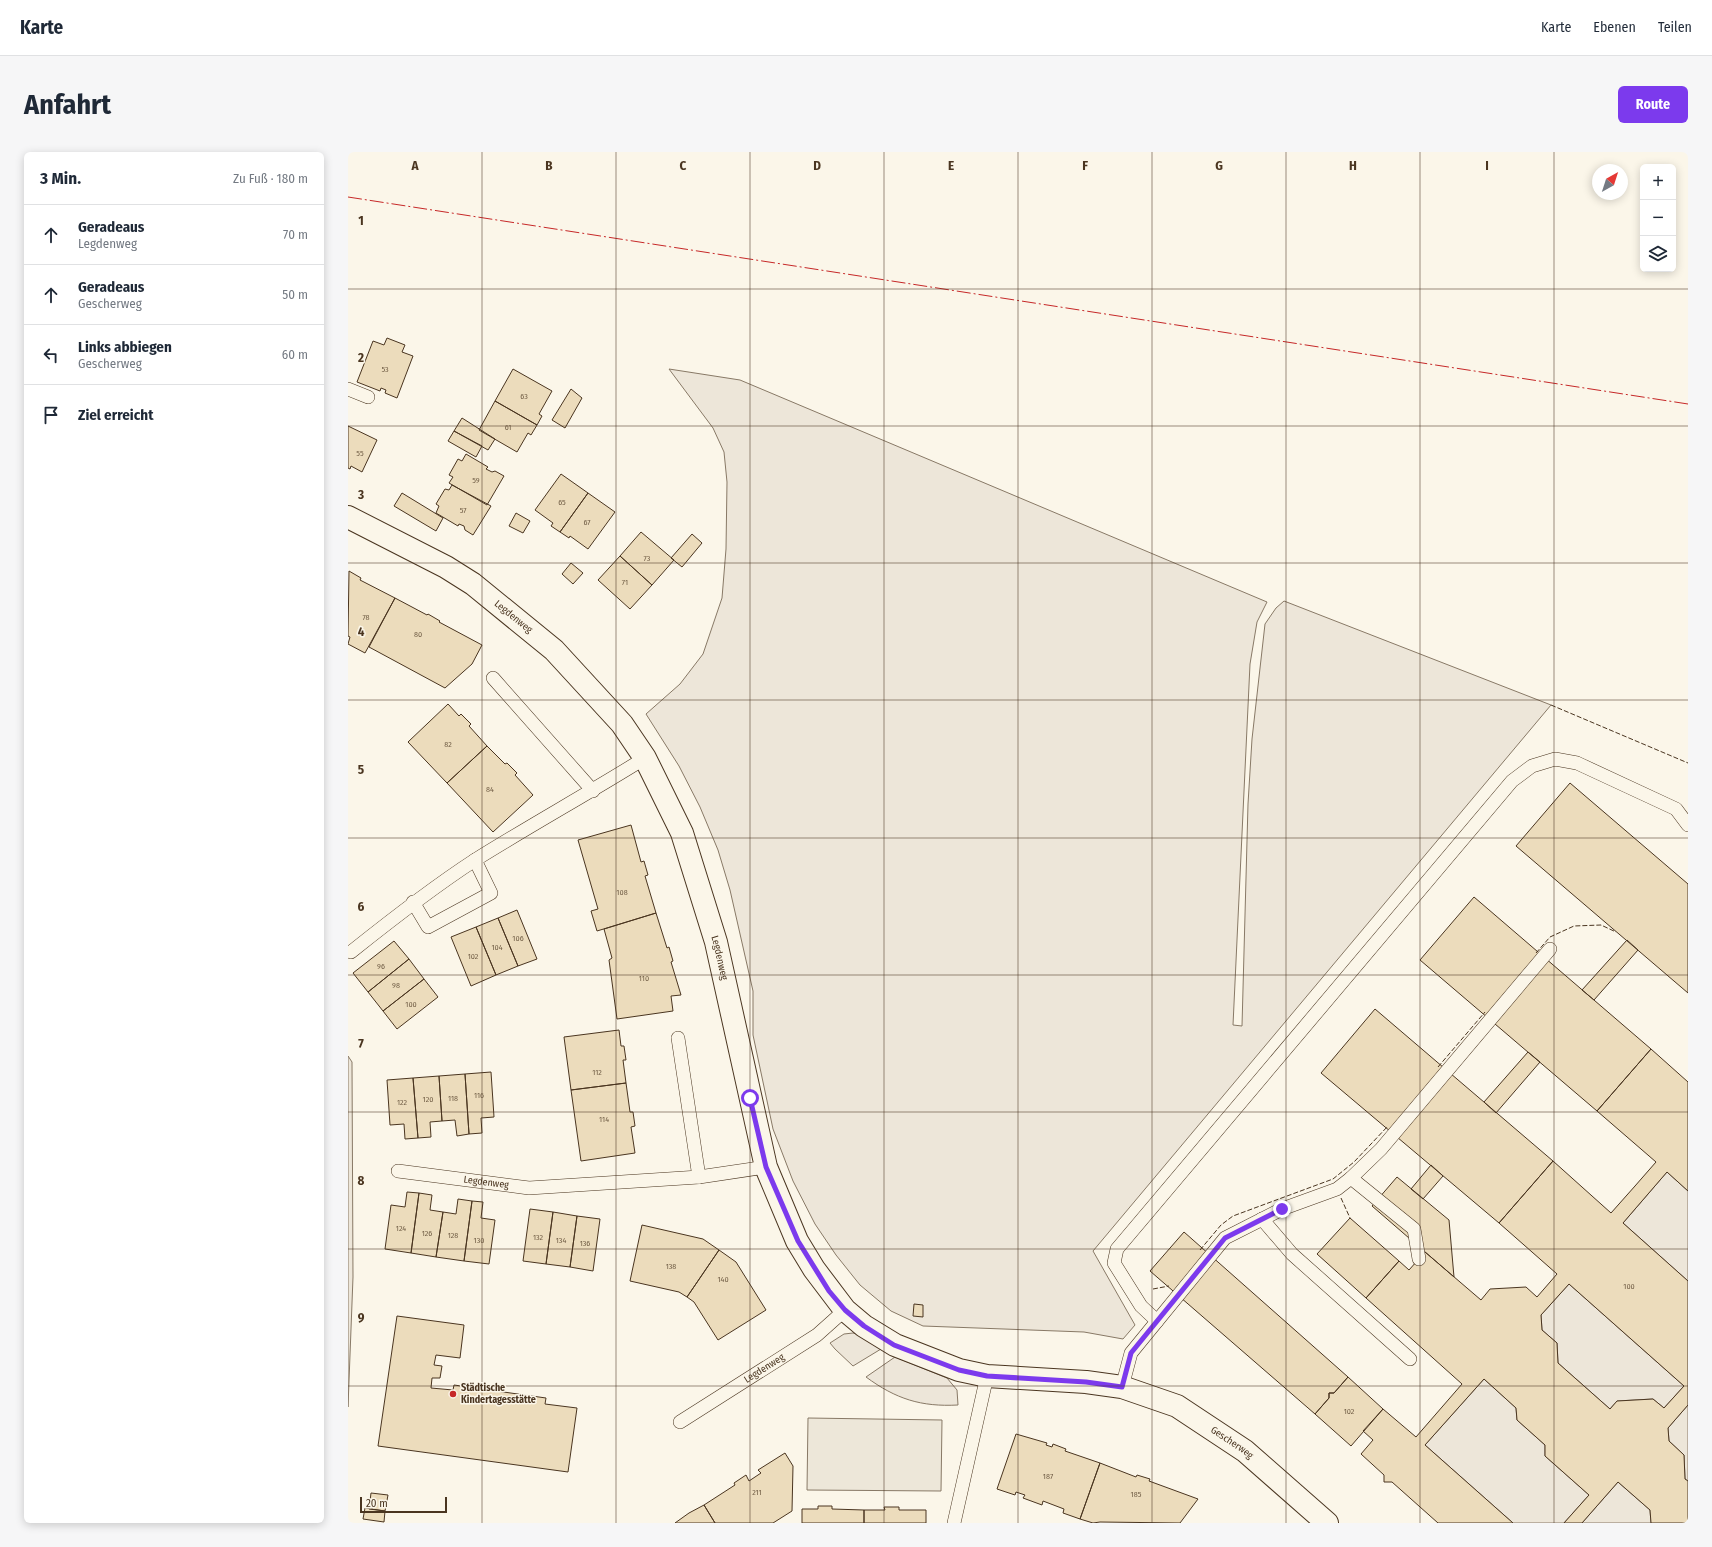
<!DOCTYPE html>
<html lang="de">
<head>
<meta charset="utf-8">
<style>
	:root { --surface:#fff; --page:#f6f6f7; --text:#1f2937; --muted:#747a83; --line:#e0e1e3; --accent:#7c3aed }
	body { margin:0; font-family:"Fira Sans Condensed",sans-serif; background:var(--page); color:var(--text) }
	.controls { position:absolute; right:12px; top:12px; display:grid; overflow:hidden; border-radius:6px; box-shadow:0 2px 10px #0003 }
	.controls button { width:36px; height:36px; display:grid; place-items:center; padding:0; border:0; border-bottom:1px solid var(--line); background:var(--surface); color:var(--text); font:20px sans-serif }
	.compass { position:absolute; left:1244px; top:12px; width:36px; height:36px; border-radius:50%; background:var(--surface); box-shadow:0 2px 10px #0003; rotate:39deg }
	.scale { position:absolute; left:12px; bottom:10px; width:87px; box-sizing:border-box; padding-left:4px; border:2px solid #4a3520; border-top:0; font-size:11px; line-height:14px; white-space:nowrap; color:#4a3520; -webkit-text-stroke:3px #fbf6e9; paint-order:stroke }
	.stop { position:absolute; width:12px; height:12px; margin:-9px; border:3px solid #7c3aed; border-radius:50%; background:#fff }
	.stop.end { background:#7c3aed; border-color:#fff; box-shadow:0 1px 4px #0008 }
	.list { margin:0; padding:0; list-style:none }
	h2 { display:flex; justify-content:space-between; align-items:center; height:52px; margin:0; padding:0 16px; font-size:17px }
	h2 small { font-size:13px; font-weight:400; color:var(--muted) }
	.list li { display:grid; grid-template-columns:26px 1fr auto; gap:12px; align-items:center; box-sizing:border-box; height:60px; padding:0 16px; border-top:1px solid var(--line) }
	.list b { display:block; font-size:15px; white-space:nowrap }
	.list p { margin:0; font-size:13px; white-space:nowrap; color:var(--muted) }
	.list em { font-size:13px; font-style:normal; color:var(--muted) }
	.icon { flex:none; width:22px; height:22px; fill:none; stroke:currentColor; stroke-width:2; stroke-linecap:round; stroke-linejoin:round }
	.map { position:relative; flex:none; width:1340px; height:1371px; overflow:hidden; border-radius:6px }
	header { display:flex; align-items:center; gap:24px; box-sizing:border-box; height:56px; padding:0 20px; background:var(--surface); border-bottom:1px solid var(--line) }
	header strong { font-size:19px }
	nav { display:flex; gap:22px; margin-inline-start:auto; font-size:14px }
	.intro { display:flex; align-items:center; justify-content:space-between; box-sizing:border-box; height:96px; padding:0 24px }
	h1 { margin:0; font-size:28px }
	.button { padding:10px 18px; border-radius:6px; background:var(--accent); color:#fff; font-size:14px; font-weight:700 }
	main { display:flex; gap:24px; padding:0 24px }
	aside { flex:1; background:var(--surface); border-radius:6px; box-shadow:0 2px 10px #0003 }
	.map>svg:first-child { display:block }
</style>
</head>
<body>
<header>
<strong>Karte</strong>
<nav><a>Karte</a><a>Ebenen</a><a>Teilen</a></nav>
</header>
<div class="intro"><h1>Anfahrt</h1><a class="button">Route</a></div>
<main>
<aside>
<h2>3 Min.<small>Zu Fuß · 180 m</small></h2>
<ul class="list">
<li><svg class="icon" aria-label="ahead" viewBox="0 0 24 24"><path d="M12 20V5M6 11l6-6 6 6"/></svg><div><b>Geradeaus</b><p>Legdenweg</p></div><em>70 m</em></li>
<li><svg class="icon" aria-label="ahead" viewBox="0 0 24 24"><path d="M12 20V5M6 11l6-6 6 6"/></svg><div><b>Geradeaus</b><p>Gescherweg</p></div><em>50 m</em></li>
<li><svg class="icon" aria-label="left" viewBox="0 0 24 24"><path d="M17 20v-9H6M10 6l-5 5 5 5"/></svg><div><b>Links abbiegen</b><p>Gescherweg</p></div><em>60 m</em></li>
<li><svg class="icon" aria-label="arrive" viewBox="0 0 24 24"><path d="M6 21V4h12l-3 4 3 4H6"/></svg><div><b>Ziel erreicht</b></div></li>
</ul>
</aside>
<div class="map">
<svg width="1340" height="1371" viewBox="0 0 1340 1371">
	<rect width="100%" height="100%" fill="#fbf6e9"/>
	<path fill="#ede6d9" stroke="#887966" d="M321,217L392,228L919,450L909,470L902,512L885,873L894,874L900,652L904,587L917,472L928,456L936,449L1203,553L745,1099L787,1173L775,1187L736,1180L575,1174L543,1159L512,1133L488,1103L467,1072L445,1029L425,977L405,883V839L382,738L370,698L352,655L331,614L298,562L332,532L355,502L374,446L378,397L379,330L376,300L365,276Z
		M0,904L4,910L5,1125L0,1255Z
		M1319,1020L1340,1039V1129L1275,1071Z
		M1221,1132L1336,1234L1316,1256L1305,1247L1269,1249L1262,1257L1210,1211L1209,1191L1194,1178L1193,1163Z
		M505,1181L509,1182L533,1197L505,1214L487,1197L482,1191L496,1182Z
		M547,1205L599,1226L609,1238L610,1253C573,1255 548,1247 518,1225Z
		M1136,1227L1168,1256L1169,1268L1197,1293V1304L1241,1343L1216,1371H1165L1077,1293Z
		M1340,1253V1329L1337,1327L1336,1303L1321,1289L1320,1276Z
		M1270,1330L1302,1358L1303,1371H1234Z"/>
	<path fill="#ede7d9" stroke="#887966" d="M460,1266L594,1268L593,1339L459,1338Z"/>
	<path fill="#ecdcbc" stroke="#4a3520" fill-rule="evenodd" d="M39,186L57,193L54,200L65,204L49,246L37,241L38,238L33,236L32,239L9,230L25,189L36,193Z
		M165,217L204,239L191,262L194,264L189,273L147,249Z
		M223,237L234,246L217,276L204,268Z
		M147,249L189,273L183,283L180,281L169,300L131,278Z
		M114,266L147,287L140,298L106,279Z
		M0,274L29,288L14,320L3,314L2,317L0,316Z
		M106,279L134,294L128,305L100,289Z
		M118,302L140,315L138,317L144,320L147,319L156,324L139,353L101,331L105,325L101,323L110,307L114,309Z
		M213,322L240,341L212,380L203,374L205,371L187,358Z
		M104,333L143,354L125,383L117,378L116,374L111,372L110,374L88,361L91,354L88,352L97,337L101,338Z
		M54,341L95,366L88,379L46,354Z
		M240,341L267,360L240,397L222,384L221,386L212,380Z
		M168,361L182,369L175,381L161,374Z
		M293,380L326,408L304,433L272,404Z
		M344,382L354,391L334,415L323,406Z
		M272,404L304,433L282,457L250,428Z
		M223,411L235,421L225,432L214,422Z
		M1,419L13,426L12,428L47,446L17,501L0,492L2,485L0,484Z
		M47,446L79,463L80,462L92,469L91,470L134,493L124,512L97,536L21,495Z
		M100,552L111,564L113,562L123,572L121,574L139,594L99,631L60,590Z
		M139,594L157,612L159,611L169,621L167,623L185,643L145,680L99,631Z
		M1222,631L1340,732V841L1168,694Z
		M283,673L293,710L296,709L300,723L297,724L308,761L249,779L243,759L250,757L230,688Z
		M1126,745L1303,897L1249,959L1072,808Z
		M169,758L189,807L170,814L150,766Z
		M308,761L319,796L321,795L325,809L323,810L333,843L323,844L325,859L269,867L261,808L264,806L256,777Z
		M150,766L170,814L148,823L128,775Z
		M128,775L148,823L123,834L103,785Z
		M1279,788L1290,798L1246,848L1234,838Z
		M46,789L61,807L20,840L5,821Z
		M61,807L76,827L35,859L20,840Z
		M76,827L90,845L49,877L35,859Z
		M1027,857L1205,1009L1151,1071L973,921Z
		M271,878L273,894H276L278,908H275L278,931L223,938L216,885Z
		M1303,897L1340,930V1039L1319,1020L1275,1071L1340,1129V1253L1320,1276L1321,1289L1336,1303L1337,1327L1340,1329V1371H1303L1302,1358L1270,1330L1234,1371H1216L1241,1343L1197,1304V1293L1169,1268L1168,1256L1136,1227L1077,1293L1165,1371H1090L1044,1330H1036V1323L1013,1302L1025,1288L1015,1279L1035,1257L1068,1285L1114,1232L1018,1146L1051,1109L1061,1118L1077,1100L1133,1148L1142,1137L1178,1135L1189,1145L1209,1122L1151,1071L1205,1009L1263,1061L1287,1034L1308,1010L1249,959ZM1221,1132L1336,1234L1316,1256L1305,1247L1269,1249L1262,1257L1210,1211L1209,1191L1194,1178L1193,1163Z
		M1180,900L1192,910L1148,961L1136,950Z
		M143,920L146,965L133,966L134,981L121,982L117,922Z
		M117,922L121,982L109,984L107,968L94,969L91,924Z
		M91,924L94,969L82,970L83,985L70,986L65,926Z
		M65,926L70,986L57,987L56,972L42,973L39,928Z
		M278,931L282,960H285L287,974L283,975L287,1001L233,1009L223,938Z
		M1083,1013L1095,1024L1075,1047L1063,1037Z
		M1049,1025L1101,1068L1106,1125L1024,1054Z
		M59,1040L71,1041L63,1101L37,1097L43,1053L57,1055Z
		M71,1041L84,1043L82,1058L95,1060L88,1105L63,1101Z
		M110,1047L124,1049L116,1109L88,1105L95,1060L108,1062Z
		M124,1049L135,1050L133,1066L147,1068L141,1112L116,1109Z
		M182,1057L205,1060L198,1112L175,1109Z
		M205,1060L229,1064L222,1115L198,1112Z
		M229,1064L252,1067L245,1119L222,1115Z
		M1002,1066L1051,1109L1018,1146L969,1102Z
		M294,1073L355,1087L371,1098L339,1145L331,1140L282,1129Z
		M836,1080L1000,1225L986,1241H981V1246L967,1262L802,1119Z
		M371,1098L388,1110L418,1158L370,1188L346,1150L339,1145Z
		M566,1152L575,1153V1165L565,1164Z
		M49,1164L116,1173L112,1206L88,1203L86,1213L94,1214L92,1226H84L83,1236L105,1238L106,1233L198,1246L197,1252L229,1256L220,1320L30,1294Z
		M1000,1225L1035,1257L1003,1294L967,1262L981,1246V1241H986Z
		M668,1282L699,1291L698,1293L704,1295L705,1292L718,1297L717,1299L752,1311L732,1367L715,1361L716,1357L695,1349L694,1353L675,1346L677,1343L668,1340L667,1343L649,1337Z
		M437,1301L445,1314L444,1359L425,1371H367L356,1353L387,1333L386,1331L398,1323L401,1329L413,1321L410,1318Z
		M752,1311L788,1325L789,1323L802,1327L801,1329L850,1347L832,1371L752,1370L745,1371L732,1367Z
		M23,1341L40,1343L37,1359L21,1357Z
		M356,1353L367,1371H327L341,1361Z
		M470,1354H484V1357L516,1358V1371H454V1357H470Z
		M536,1355H551V1358H578V1371H516V1358H537Z
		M17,1356L37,1359L36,1370L15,1367Z"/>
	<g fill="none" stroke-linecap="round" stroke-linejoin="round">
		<defs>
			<g id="lane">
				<path d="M0,237L20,245"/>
				<path d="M145,526L245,639"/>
				<path d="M65,750L80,775L143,741L127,708"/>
				<path d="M3,800C43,768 84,736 127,708C183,673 241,641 297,606"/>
				<path d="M330,886L351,1025"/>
				<path id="s1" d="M50,1019L181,1036L351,1025L418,1015"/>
				<path d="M1003,1026L1033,997L1202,797"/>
				<path d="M914,1067L944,1102L1062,1207"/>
				<path d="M809,1169L793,1154L766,1111L769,1097L1164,629L1184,614L1207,607L1229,611L1328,657L1340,673"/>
				<path d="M774,1235L783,1201L877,1086L934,1057L989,1037L1003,1026L1066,1077L1071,1107"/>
				<path id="s2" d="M332,1270L469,1183L497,1158"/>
				<path d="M606,1371L639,1224"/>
			</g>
			<g id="street">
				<path id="s3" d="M0,365L98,415L125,432L206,498L274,572L297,606L334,681L368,790L418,1015L449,1089L466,1117L497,1158L516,1174L547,1193L611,1218L639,1224L738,1230L774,1235L829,1254L897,1299L979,1371"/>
			</g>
		</defs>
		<use href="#lane" stroke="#4a3520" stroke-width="14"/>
		<use href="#street" stroke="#4a3520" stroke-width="24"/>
		<use href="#lane" stroke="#fbf6e9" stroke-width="13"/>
		<use href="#street" stroke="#fbf6e9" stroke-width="22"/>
		<path stroke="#4a3520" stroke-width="1" stroke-dasharray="5 2" stroke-linecap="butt" d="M1203,553L1340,611
			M1188,801L1202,785L1226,774L1253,773L1268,780
			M1090,915L1137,860
			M993,1046L1002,1066
			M852,1098L873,1073L885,1064L985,1027L1006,1010L1040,974
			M805,1137L821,1134"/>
		<path stroke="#c62828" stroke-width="1" stroke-dasharray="14 3 2 3" stroke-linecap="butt" d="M0,45L1340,252"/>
	</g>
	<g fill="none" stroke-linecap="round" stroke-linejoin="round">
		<path stroke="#7c3aed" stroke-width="5" d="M402,946L418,1015L450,1089L481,1139L497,1158L516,1174L546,1193L611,1218L639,1224L738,1230L774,1235L783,1201L877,1086L934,1057"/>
	</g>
	<path fill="none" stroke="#4a3520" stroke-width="1" stroke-opacity="0.55" d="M134,0V1371M268,0V1371M402,0V1371M536,0V1371M670,0V1371M804,0V1371M938,0V1371M1072,0V1371M1206,0V1371M0,137H1340M0,274H1340M0,411H1340M0,548H1340M0,686H1340M0,823H1340M0,960H1340M0,1097H1340M0,1234H1340"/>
	<circle fill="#c62828" stroke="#fbf6e9" stroke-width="1.5" cx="105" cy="1242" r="4"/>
	<g text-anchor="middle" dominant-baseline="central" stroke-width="3" stroke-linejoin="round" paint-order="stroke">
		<g font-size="8" fill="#725f47">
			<text x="37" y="217">53</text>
			<text x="176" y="244">63</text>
			<text x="160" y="275">61</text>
			<text x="12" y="301">55</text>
			<text x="128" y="328">59</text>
			<text x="214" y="350">65</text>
			<text x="115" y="358">57</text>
			<text x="239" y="370">67</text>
			<text x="299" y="406">73</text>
			<text x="277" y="430">71</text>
			<text x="18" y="465">78</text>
			<text x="70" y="482">80</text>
			<text x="100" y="592">82</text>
			<text x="142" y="637">84</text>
			<text x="274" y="740">108</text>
			<text x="170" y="786">106</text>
			<text x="149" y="795">104</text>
			<text x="125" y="804">102</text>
			<text x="33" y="814">96</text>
			<text x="296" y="826">110</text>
			<text x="48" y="833">98</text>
			<text x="63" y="852">100</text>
			<text x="249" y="920">112</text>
			<text x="131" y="943">116</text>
			<text x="105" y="946">118</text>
			<text x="80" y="947">120</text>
			<text x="54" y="950">122</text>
			<text x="256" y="967">114</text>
			<text x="53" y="1076">124</text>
			<text x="79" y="1081">126</text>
			<text x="105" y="1083">128</text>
			<text x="190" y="1085">132</text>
			<text x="131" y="1088">130</text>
			<text x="213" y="1088">134</text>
			<text x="237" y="1091">136</text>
			<text x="323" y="1114">138</text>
			<text x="375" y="1127">140</text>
			<text x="1281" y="1134">100</text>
			<text x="1001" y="1259">102</text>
			<text x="700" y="1324">187</text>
			<text x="409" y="1340">211</text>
			<text x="788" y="1342">185</text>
		</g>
		<g font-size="10" fill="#4a3520" stroke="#fbf6e9">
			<text stroke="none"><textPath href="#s3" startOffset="194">Legdenweg</textPath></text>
			<text stroke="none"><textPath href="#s3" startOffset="602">Legdenweg</textPath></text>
			<text stroke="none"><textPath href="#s1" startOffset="89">Legdenweg</textPath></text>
			<text stroke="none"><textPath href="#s2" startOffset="100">Legdenweg</textPath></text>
			<text stroke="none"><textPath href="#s3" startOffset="1399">Gescherweg</textPath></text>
		</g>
		<g font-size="10" font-weight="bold" fill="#4a3520" stroke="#fbf6e9" text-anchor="start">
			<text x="113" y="1236">Städtische<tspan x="113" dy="12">Kindertagesstätte</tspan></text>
		</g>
	</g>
	<g font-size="13" text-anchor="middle" font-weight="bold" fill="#4a3520" stroke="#fbf6e9" stroke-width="3" stroke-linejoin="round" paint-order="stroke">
		<text x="67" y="18">A</text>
		<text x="201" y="18">B</text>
		<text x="335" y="18">C</text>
		<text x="469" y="18">D</text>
		<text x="603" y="18">E</text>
		<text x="737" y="18">F</text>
		<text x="871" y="18">G</text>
		<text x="1005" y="18">H</text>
		<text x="1139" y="18">I</text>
		<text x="13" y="73">1</text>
		<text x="13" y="210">2</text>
		<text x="13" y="347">3</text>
		<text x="13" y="484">4</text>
		<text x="13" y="622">5</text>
		<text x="13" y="759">6</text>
		<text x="13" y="896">7</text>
		<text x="13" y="1033">8</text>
		<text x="13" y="1170">9</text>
	</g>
</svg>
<div class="controls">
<button>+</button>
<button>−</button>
<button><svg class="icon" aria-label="layers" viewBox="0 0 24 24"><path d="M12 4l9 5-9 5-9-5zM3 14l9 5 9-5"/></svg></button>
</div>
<svg class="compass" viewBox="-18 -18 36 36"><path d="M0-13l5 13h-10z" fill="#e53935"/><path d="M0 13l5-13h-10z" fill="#747a83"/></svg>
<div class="scale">20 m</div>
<div class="stop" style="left:402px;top:946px"></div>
<div class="stop end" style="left:934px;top:1057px"></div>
</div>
</main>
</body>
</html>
